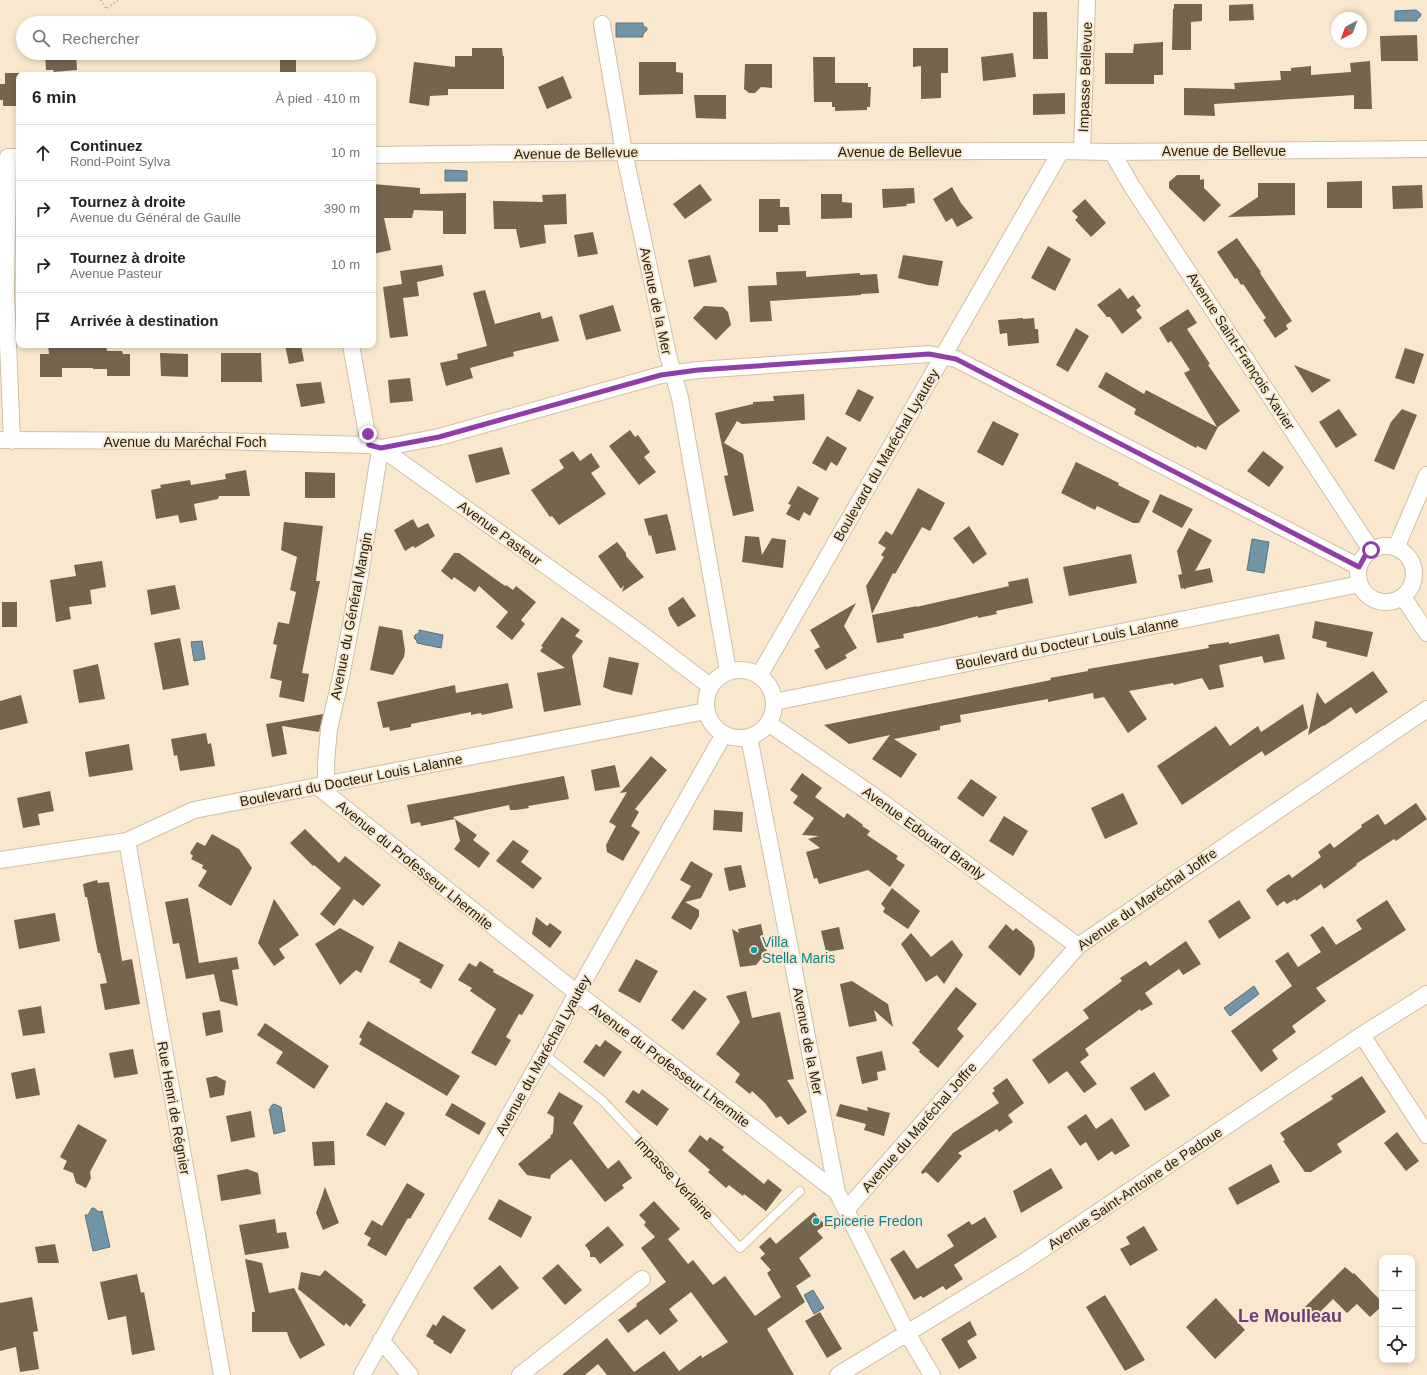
<!DOCTYPE html>
<html lang="fr">
<head>
<meta charset="utf-8">
<style>
	:root { --surface:#fff; --page:#f2f2f2; --text:#222; --muted:#767676; --line:#e0e0e0 }
	body { margin:0; font-family:Arial,sans-serif; background:var(--page); color:var(--text) }
	.controls { position:absolute; right:12px; bottom:12px; display:grid; overflow:hidden; border-radius:8px; box-shadow:0 2px 6px #0003 }
	.controls button { width:36px; height:36px; display:grid; place-items:center; padding:0; border:0; border-bottom:1px solid var(--line); background:var(--surface); color:var(--text); font:20px sans-serif }
	.compass { position:absolute; left:1331px; top:12px; width:36px; height:36px; border-radius:50%; background:var(--surface); box-shadow:0 2px 6px #0003; rotate:221deg }
	.stop { position:absolute; width:12px; height:12px; margin:-9px; border:3px solid #8f3dab; border-radius:50%; background:#fff }
	.stop.end { background:#8f3dab; border-color:#fff; box-shadow:0 1px 4px #0008 }
	.list { margin:0; padding:0; list-style:none }
	h2 { display:flex; justify-content:space-between; align-items:center; height:52px; margin:0; padding:0 16px; font-size:17px }
	h2 small { font-size:13px; font-weight:400; color:var(--muted) }
	.list li { display:grid; grid-template-columns:26px 1fr auto; gap:12px; align-items:center; box-sizing:border-box; height:56px; padding:0 16px; border-top:1px solid var(--line) }
	.list b { display:block; font-size:15px; white-space:nowrap }
	.list p { margin:0; font-size:13px; white-space:nowrap; color:var(--muted) }
	.list em { font-size:13px; font-style:normal; color:var(--muted) }
	.icon { flex:none; width:22px; height:22px; fill:none; stroke:currentColor; stroke-width:2; stroke-linecap:round; stroke-linejoin:round }
	.map { position:relative; flex:none; width:1427px; height:1375px; overflow:hidden }
	.search { position:absolute; background:var(--surface); box-shadow:0 2px 6px #0003; left:16px; top:16px; width:360px; height:44px; display:flex; align-items:center; gap:10px; box-sizing:border-box; padding:0 14px; border-radius:22px; color:var(--muted); font-size:15px }
	.panel { position:absolute; background:var(--surface); box-shadow:0 2px 6px #0003; left:16px; top:72px; width:360px; height:276px; border-radius:8px }
	.map>svg:first-child { display:block }
</style>
</head>
<body>
<div class="map">
<svg width="1427" height="1375" viewBox="0 0 1427 1375">
	<rect width="100%" height="100%" fill="#f9e8ce"/>
	<path fill="#7195a6" stroke="#5a727b" d="M1416,10L1421,14L1420,17L1417,19V21H1395V11Z
		M616,23H643V26L647,28V30L643,34V37H616Z
		M445,170L467,171V181H445Z
		M1252,539L1269,542L1264,573L1247,570Z
		M419,630L443,635L441,648L417,643V641L414,638L415,635L419,633Z
		M202,641L205,659L194,661L191,642Z
		M1254,986L1259,994L1230,1016L1224,1008Z
		M274,1104L281,1107L285,1131L274,1134L269,1109H271V1106Z
		M92,1208H94L99,1212L102,1211L110,1247L93,1251L85,1215H88Z
		M813,1290L824,1308L814,1314L804,1295Z"/>
	<path fill="#75654f" d="M1174,4H1202V21L1191,22V50H1172L1173,9H1174Z
		M1253,4L1254,20L1229,21V5Z
		M1033,12H1047L1048,59H1033Z
		M1417,35L1418,61H1381L1380,36Z
		M1163,42V75H1154V84H1105V53H1133L1134,44Z
		M472,48H502L503,56H504V89H448V95L430,96L429,106L409,103L414,62L455,67V56H472Z
		M913,48H948V73H941V98L921,99V66L913,67Z
		M60,53H76L77,70L53,72L54,70H46L45,55Z
		M1013,53L1016,77L983,81L981,57Z
		M813,57H835V83H868V87H871L870,107H867V110L835,111V107H832V102H814Z
		M296,59V75H280V60Z
		M1370,61L1372,109H1354V95L1214,104L1215,116L1184,115V88L1235,89L1234,83L1281,80L1280,71H1291V68L1311,66V75L1351,72L1350,63Z
		M639,62H676V72L683,73V94L639,95Z
		M745,64H772V88L761,87L755,93H749L744,89Z
		M5,73H19V106H3V100H0V84H5Z
		M563,76L572,98L547,109L538,87Z
		M1065,93V114L1033,115V94Z
		M694,95H726V119L696,118Z
		M1177,175H1200V180L1204,179V188L1221,205L1204,222L1169,188V182Z
		M1362,181V208H1327V182Z
		M1258,183H1295V215L1228,217L1258,197Z
		M373,184L420,188V194L466,193V234H443V211L414,210L412,218H384L391,250L373,254Z
		M700,184L712,200L685,219L673,204Z
		M1422,185L1423,208L1393,209L1392,186Z
		M952,187L961,203L973,218L957,227L952,218L946,222L933,199Z
		M914,188L915,203L906,204L907,206L883,208L882,189Z
		M566,194L567,224L544,225L546,243L520,248L516,229H494L493,201L543,202L542,195Z
		M821,194H842V202L852,203V218L821,219Z
		M759,199H780V207H789L790,225H778V232H759Z
		M1085,199L1106,223L1091,237L1075,220L1078,217L1072,211Z
		M593,232L598,254L578,257L574,235Z
		M1237,238L1261,272L1260,273L1292,321L1286,325L1288,329L1275,338L1263,320L1266,318L1243,284L1241,285L1237,278L1235,279L1217,252Z
		M1048,246L1071,259L1055,291L1031,278Z
		M710,255L717,282L694,287L688,260Z
		M903,255L943,261L938,286L928,285L898,278Z
		M442,265L444,276L417,282L419,296L403,298L408,336L390,338L383,287L402,284L400,271Z
		M806,271V277L860,273V275L877,274L879,293L861,294V295L770,301L772,321L750,322L748,286L777,285L776,272Z
		M1120,288L1128,299L1133,295L1141,306L1136,310L1142,318L1122,334L1110,317H1107L1097,305Z
		M485,290L495,324L540,312L542,319L552,316L559,341L513,352L514,356L470,368L473,378L446,386L440,363L458,359L457,354L487,346L473,293Z
		M613,305L621,331L586,340L579,315Z
		M704,306L723,307L728,312L731,325L716,340L693,318Z
		M1188,309L1197,323L1187,329L1210,364L1208,365L1240,411L1218,427L1206,450L1197,446L1196,448L1134,414L1136,409L1098,387L1106,372L1144,394L1146,390L1217,427L1184,373L1190,370L1171,341L1168,343L1159,328Z
		M1023,318V319L1034,318L1035,329H1038L1039,343L1008,346L1007,333L1000,334L998,320Z
		M1076,328L1089,336L1068,372L1056,365Z
		M48,345H106L107,351H122L123,354H130V376H107V369H93V368H62V377H40V354H49Z
		M285,345H301L304,361L289,364Z
		M1405,348L1424,354L1414,384L1395,378Z
		M160,353L188,354V377L161,376Z
		M221,353H261L262,382H221Z
		M1294,365L1331,380L1312,393Z
		M410,378L413,401L390,403L388,380Z
		M321,382L325,403L301,407L296,384Z
		M858,389L874,397L860,422L845,414Z
		M804,394L805,420L742,424L737,421L724,443L743,454L754,511L733,516L724,476L728,475L715,413L753,404V402L774,401L773,396Z
		M1339,409L1357,435L1336,448L1319,422Z
		M1402,409L1417,415L1394,470L1374,461L1391,422Z
		M993,421L1019,434L1003,466L977,452Z
		M630,430L635,437L638,435L650,452L644,457L656,472L639,485L609,446Z
		M827,436L847,448L837,466L831,462L826,471L812,463Z
		M502,447L510,474L476,483L468,455Z
		M573,451L580,461L591,453L600,467L591,473L606,494L559,525L552,516L550,517L531,490L564,468L559,460Z
		M1263,451L1284,467L1269,487L1247,471Z
		M1076,462L1119,483L1118,485L1150,501L1139,523H1133L1097,506L1095,510L1061,493Z
		M246,470L250,496H219L218,499L194,504L197,520L180,523L178,515L156,519L151,490L161,488L160,485L190,480L191,485L226,479L225,474Z
		M305,472L335,473V498H305Z
		M798,486L819,498L810,516L804,512L799,521L786,514L791,505L788,504Z
		M918,488L945,503L930,531L922,527L895,574L893,573L872,614L866,586L884,557L881,555L886,548L878,543L886,531L892,535Z
		M1160,494L1193,509L1182,528L1152,512Z
		M667,514L671,528L670,529H671L676,550L656,554L651,535L649,536L644,519Z
		M413,519L418,528L428,523L435,536L415,548L413,546L405,551L394,530Z
		M284,522L323,526L316,581H320L302,673L309,674L304,702L279,697L282,681L270,678L277,645L273,644L278,622L289,624L296,592L290,590L297,557L281,550Z
		M969,526L987,554L973,564L953,538Z
		M1189,528L1212,540L1195,571L1210,568L1213,582L1186,588L1185,590L1184,588L1181,589L1178,575L1182,574L1177,551Z
		M745,536L759,537L762,555L772,538L786,540L783,568L742,562Z
		M617,542L626,553V556L644,577L622,592L624,585L621,589L598,556Z
		M454,553H459L505,586L506,585L513,590L516,586L536,602L521,620L525,624L512,640L496,627L508,612L479,586L475,592L454,577L452,580L441,571Z
		M1131,554L1137,583L1069,596L1063,567Z
		M102,561L106,587L90,590L92,604L69,607L71,619L56,622L50,580L76,576L74,565Z
		M1028,578L1033,603L996,611L997,614L978,618V616L940,626L903,634L904,638L877,643L872,615L917,606L916,607L1009,586L1008,582Z
		M175,585L180,609L151,615L147,590Z
		M683,597L696,616L678,627L670,615L668,608Z
		M2,602H17V627H2Z
		M856,603L844,626L857,648L845,655L847,658L826,670L814,650L820,647L810,630Z
		M562,617L580,630L575,636L583,641L572,656L581,705L544,712L537,673L565,668L540,651L543,647L541,646Z
		M1315,621L1373,632L1367,657L1326,647L1327,642L1312,638Z
		M379,626L402,630L405,650L404,657L393,675L370,670Z
		M1279,634L1285,659L1264,663L1262,656L1219,665L1224,687L1209,690L1202,678L1174,685L1173,683L1129,691L1147,719L1128,733L1104,697L1094,699L1093,693L1048,702V699L960,715L961,722L940,726V730L894,739L917,754L901,778L872,759L890,735L849,744L824,725L1051,680L1050,678L1088,671V669L1209,648L1208,645L1229,642V644Z
		M180,638L189,685L163,690L154,643Z
		M609,657L639,663L632,695L613,691L603,687Z
		M98,664L105,699L79,703L73,670Z
		M1373,671L1388,692L1356,714L1351,707L1324,726V725L1308,735L1317,692L1325,704Z
		M508,683L513,708L482,715L481,713L471,715V712L411,724V727L390,731L389,727L383,728L377,702L455,685L456,693Z
		M21,695L28,723L0,730V701Z
		M1303,704L1308,728L1265,756L1262,751L1182,805L1157,766L1216,726L1230,746L1258,726L1261,732Z
		M323,714L319,732L282,726L287,754L272,757L266,724Z
		M206,733L208,744L211,743L215,766L180,771L177,755L174,756L171,739Z
		M129,744L133,770L89,777L85,752Z
		M651,756L667,770L635,809L639,812L631,826L640,832L623,861L607,852L606,845L616,826L609,822L627,792L620,793Z
		M615,765L620,787L595,791L591,770Z
		M802,773L822,788L815,797L844,818L847,813L863,825L862,826L870,831L867,835L898,856L896,859L905,865L890,887L868,870L819,884L817,878L814,879L806,852L820,848L808,839L819,836L802,835L814,818L793,803L798,796L790,790Z
		M564,776L569,799L528,806L529,808L516,810H510L509,805L453,817L455,819L421,826L420,822L411,824L407,805Z
		M971,779L997,797L983,817L957,798Z
		M50,791L54,811L38,814L40,825L23,828L17,798Z
		M1123,793L1138,824L1105,839L1091,808Z
		M1416,803L1427,819L1396,841L1394,839L1356,864L1357,865L1324,889L1321,884L1296,901L1295,899L1287,904L1284,901L1277,906L1266,890L1273,884L1289,874L1292,878L1321,857L1318,852L1330,843L1334,848L1362,827L1361,825L1378,814L1385,825Z
		M714,810L743,812L742,832L713,830Z
		M1004,816L1028,831L1013,856L989,841Z
		M455,819L477,835L473,840L490,853L479,868L454,849L460,841Z
		M305,829L339,863L345,856L381,885L363,906L354,899L334,926L320,914L341,888L314,865L313,866L290,843Z
		M212,834L239,849L252,868L231,906L198,886L207,871L202,868L203,865L191,859L193,856L190,853L197,842L205,846Z
		M513,840L529,851L521,862L542,878L533,889L496,861Z
		M691,861L713,874L701,898L685,902L699,910V916L691,930L671,918L691,886L680,880Z
		M741,865L746,887L729,891L724,868Z
		M97,880L98,883L109,882L122,961L132,959L140,1004L105,1010L100,984L107,983L100,953H98L87,897H85L83,884Z
		M892,888L920,911L908,929L883,912L885,908L881,904Z
		M188,898L199,963L237,957L239,969L232,970L238,1006L220,1001L214,974L186,979L179,943L173,944L165,902Z
		M274,899L299,935L279,949L285,958L274,966L258,943Z
		M1239,900L1251,918L1219,939L1208,921Z
		M1387,900L1406,930L1316,988L1326,1001L1292,1026L1296,1032L1272,1050L1278,1059L1261,1072L1231,1031L1292,986L1275,961L1288,952L1298,967L1321,952L1310,935L1323,926L1336,945L1362,929L1356,920Z
		M55,913L60,941L19,949L14,920Z
		M536,917L547,926L550,923L562,932L550,948L532,934Z
		M761,924L768,957L761,959L756,965L740,967L732,929L739,933L738,929Z
		M1006,924L1013,931L1016,928L1032,941L1035,948L1034,957L1020,976L988,947Z
		M839,927L844,949L826,952L821,931Z
		M340,928L374,947L361,973L356,970L340,985L315,944Z
		M911,933L931,957L952,940L963,955L944,984L937,975L926,982L901,944Z
		M399,941L444,965L431,989L419,982L421,980L389,962Z
		M1186,941L1201,964L1183,975L1179,969L1145,993L1153,1004L1141,1011L1140,1009L1085,1049L1089,1055L1080,1062L1097,1084L1084,1093L1067,1071L1049,1084L1032,1060L1089,1018L1083,1010L1122,981L1120,978L1146,961L1150,966Z
		M636,959L658,971L640,1003L618,991Z
		M480,961L494,970L493,972L534,995L522,1015L519,1014L506,1037L511,1040L496,1066L471,1053L496,1009L470,991L472,988L458,980L469,963L476,967Z
		M852,981L888,1004L893,1027L874,1010L877,1021L849,1027L840,984Z
		M956,987L977,1004L957,1029L964,1036L938,1068L919,1052L920,1050L912,1043Z
		M694,990L707,999L683,1030L671,1020Z
		M746,991L752,1018L780,1012L794,1079L787,1080L807,1112L788,1125L781,1116L776,1118L765,1103L752,1091L750,1094L735,1082L740,1074L716,1054L740,1022L726,996Z
		M41,1006L45,1033L23,1036L18,1010Z
		M220,1010L223,1032L206,1036L202,1013Z
		M368,1021L460,1076L447,1096L359,1044L362,1039L359,1037Z
		M265,1023L329,1066L314,1089L276,1063L283,1052L257,1035Z
		M605,1040L622,1052L604,1077L583,1062L596,1044L600,1047Z
		M133,1049L138,1074L114,1078L109,1053Z
		M882,1051L886,1070L877,1072L878,1080L862,1084L856,1057Z
		M35,1068L40,1095L16,1099L11,1073Z
		M1154,1072L1170,1096L1145,1111L1130,1088Z
		M216,1076L226,1081L224,1095L210,1098L206,1078Z
		M1362,1076L1386,1112L1337,1144L1342,1152L1311,1172H1305L1283,1141L1285,1140L1280,1133L1333,1099L1331,1096Z
		M1007,1078L1024,1103L1008,1115L1013,1122L999,1132L997,1129L958,1153L962,1156L938,1183L926,1172L922,1174L921,1172L953,1133L999,1103L992,1093L995,1091L993,1088Z
		M642,1089L669,1109L657,1126L625,1102L633,1090L639,1094Z
		M559,1092L583,1106L573,1123L608,1169L619,1160L632,1178L622,1185L624,1188L605,1202L571,1159L551,1175L550,1179L527,1175L518,1164L551,1137L550,1136L553,1133L554,1117L547,1113Z
		M386,1102L405,1113L385,1146L366,1135Z
		M452,1103L486,1123L479,1135L445,1115Z
		M840,1104L868,1111L867,1107L890,1113L884,1136L864,1130L866,1124L836,1116Z
		M251,1111L255,1137L231,1142L226,1116Z
		M1086,1114L1096,1129L1112,1118L1130,1146L1115,1155L1112,1151L1098,1161L1086,1142L1080,1146L1067,1127Z
		M78,1124L107,1140L90,1172L91,1178L86,1188L76,1183L73,1173L63,1169L67,1161L60,1157Z
		M1397,1132L1419,1161L1406,1171L1384,1143Z
		M700,1135L707,1141L710,1137L724,1147L722,1150L764,1184L768,1179L782,1190L766,1211L744,1194L743,1196L729,1185L726,1188L708,1172L710,1170L688,1151Z
		M334,1141L335,1165L314,1166L312,1142Z
		M1271,1164L1280,1182L1237,1205L1228,1188Z
		M1051,1168L1063,1188L1021,1213L1013,1191Z
		M247,1169L258,1173L261,1194L221,1201L217,1175Z
		M407,1183L425,1194L410,1219L408,1218L386,1256L367,1245L371,1238L364,1234L372,1220L382,1226Z
		M325,1187L339,1223L323,1230L316,1213Z
		M499,1199L532,1217L521,1238L488,1219Z
		M654,1201L680,1229L668,1239L688,1264L693,1260L713,1285L725,1276L755,1316L781,1297L767,1273L771,1270L760,1258L765,1254L759,1247L770,1237L776,1244L814,1212L825,1225L817,1231L823,1238L799,1258L811,1276L796,1286L805,1302L767,1329L794,1375H607L598,1364L585,1375H562L607,1338L634,1372L664,1351L679,1371L701,1355L702,1358L728,1342L691,1292L669,1309L678,1321L660,1335L647,1319L628,1333L618,1320L637,1306L636,1304L666,1282L641,1248L655,1237L644,1225L646,1222L639,1215Z
		M985,1217L997,1237L954,1265L963,1279L946,1290L943,1286L923,1298L921,1296L914,1300L890,1259L904,1250L917,1269L954,1246L947,1235L969,1221L972,1225Z
		M275,1219L277,1233L286,1232L289,1248L245,1255L239,1225Z
		M608,1226L624,1245L600,1264L595,1257H590V1252L585,1245Z
		M1144,1226L1158,1250L1130,1266L1120,1249L1130,1244L1126,1237Z
		M55,1244L59,1263H38L35,1247Z
		M245,1259L262,1263L269,1293L294,1288L325,1345L300,1359L290,1341L287,1332H252V1312H255Z
		M558,1264L582,1290L565,1305L542,1278Z
		M500,1265L519,1288L492,1310L473,1288Z
		M1345,1267L1353,1274L1354,1273L1382,1302V1306L1370,1317L1357,1304L1347,1313L1333,1299L1310,1322L1300,1312Z
		M325,1270L363,1300L362,1302L366,1305L350,1327L346,1323L344,1326L298,1289L301,1272L320,1276Z
		M137,1274L141,1293L144,1292L155,1350L132,1355L126,1316L108,1320L100,1282Z
		M1105,1295L1145,1360L1125,1371L1086,1307Z
		M32,1297L38,1331L33,1332L39,1369L20,1372L16,1347L0,1351V1303Z
		M1216,1298L1245,1330L1215,1359L1186,1327Z
		M820,1312L842,1349L827,1358L805,1321Z
		M443,1315L466,1330L451,1354L433,1343L434,1341L426,1336L433,1324L436,1326Z
		M970,1321L977,1335L967,1341L977,1358L959,1369L941,1339Z"/>
	<g fill="none" stroke-linecap="round" stroke-linejoin="round">
		<defs>
			<path id="service" d="M544,1054L603,1101L740,1248L800,1191"/>
			<path id="minor" d="M602,24L624,152L668,355L680,398L728,671
				M1082,151L1087,3
				M1112,152L1131,185L1371,550
				M373,155L624,152L1061,151L1112,152L1427,149
				M351,345L369,445L381,448L632,627L710,686
				M0,440L217,441L369,445
				M12,441L6,294L8,157H19
				M1358 574a28 28 0 1 1 56 0a28 28 0 1 1-56 0Z
				M1396,548L1427,475
				M1403,597L1427,633
				M706 704a34 34 0 1 1 68 0a34 34 0 1 1-68 0Z
				M759,676L1061,151
				M774,702L1360,584
				M768,723L871,794L1078,946
				M749,737L837,1192L907,1333L932,1375
				M326,784V762L329,729L341,677L359,581L378,462L381,448L439,437L661,375L698,370L929,354L956,359L1359,567
				M317,786L577,993L837,1192
				M127,841L222,1375
				M0,860L127,841L194,810L706,711
				M1362,1035L1427,1135
				M846,1210L1078,946L1427,709
				M381,1340L410,1375
				M362,1375L544,1054L577,993L724,734
				M520,1375L642,1279
				M838,1375L1019,1265L1362,1035L1427,994"/>
		</defs>
		<use href="#service" stroke="#cfbfa6" stroke-width="10"/>
		<use href="#minor" stroke="#cfbfa6" stroke-width="18"/>
		<path stroke="#b8aa95" stroke-width="2.5" stroke-dasharray="1 3" stroke-linecap="butt" d="M101,0L106,9L118,0"/>
		<use href="#service" stroke="#fff" stroke-width="8"/>
		<use href="#minor" stroke="#fff" stroke-width="16"/>
	</g>
	<g fill="none" stroke-linecap="round" stroke-linejoin="round">
		<path stroke="#8f3dab" stroke-width="5" d="M368,434L369,445L381,448L439,437L661,375L698,370L929,354L956,359L1359,567L1366,554L1371,550"/>
	</g>
	<g fill="#0f9aa8" stroke="#f9e8ce" stroke-width="1.5">
		<circle cx="754" cy="950" r="4"/>
		<circle cx="816" cy="1221" r="4"/>
	</g>
	<g text-anchor="middle" dominant-baseline="central" stroke-width="4" stroke-linejoin="round" paint-order="stroke">
		<g font-size="14" fill="#262016" stroke="#f9e8ce">
			<text transform="translate(1085 77) rotate(-88)">Impasse Bellevue</text>
			<text x="1224" y="151">Avenue de Bellevue</text>
			<text x="900" y="152">Avenue de Bellevue</text>
			<text transform="translate(576 153) rotate(-1)">Avenue de Bellevue</text>
			<text transform="translate(656 301) rotate(78)">Avenue de la Mer</text>
			<text transform="translate(1241 351) rotate(57)">Avenue Saint-François Xavier</text>
			<text x="185" y="442">Avenue du Maréchal Foch</text>
			<text transform="translate(886 455) rotate(-60)">Boulevard du Maréchal Lyautey</text>
			<text transform="translate(500 533) rotate(36)">Avenue Pasteur</text>
			<text transform="translate(351 616) rotate(-79)">Avenue du Général Mangin</text>
			<text transform="translate(1067 643) rotate(-11)">Boulevard du Docteur Louis Lalanne</text>
			<text transform="translate(351 780) rotate(-11)">Boulevard du Docteur Louis Lalanne</text>
			<text transform="translate(924 833) rotate(36)">Avenue Edouard Branly</text>
			<text transform="translate(415 865) rotate(39)">Avenue du Professeur Lhermite</text>
			<text transform="translate(1147 899) rotate(-35)">Avenue du Maréchal Joffre</text>
			<text transform="translate(808 1041) rotate(79)">Avenue de la Mer</text>
			<text transform="translate(543 1055) rotate(-61)">Avenue du Maréchal Lyautey</text>
			<text transform="translate(670 1065) rotate(37)">Avenue du Professeur Lhermite</text>
			<text transform="translate(174 1108) rotate(80)">Rue Henri de Régnier</text>
			<text transform="translate(919 1127) rotate(-49)">Avenue du Maréchal Joffre</text>
			<text transform="translate(674 1178) rotate(47)">Impasse Verlaine</text>
			<text transform="translate(1135 1188) rotate(-34)">Avenue Saint-Antoine de Padoue</text>
		</g>
		<g font-size="14" fill="#0d838f" stroke="#f9e8ce" text-anchor="start">
			<text x="762" y="942">Villa<tspan x="762" dy="16">Stella Maris</tspan></text>
			<text x="824" y="1221">Epicerie Fredon</text>
		</g>
		<g font-size="18" font-weight="bold" fill="#694078" stroke="#f9e8ce">
			<text x="1290" y="1316">Le Moulleau</text>
		</g>
	</g>
</svg>
<div class="controls">
<button>+</button>
<button>−</button>
<button><svg class="icon" aria-label="locate" viewBox="0 0 24 24"><circle cx="12" cy="12" r="6"/><path d="M12 2v4M12 18v4M2 12h4M18 12h4"/></svg></button>
</div>
<svg class="compass" viewBox="-18 -18 36 36"><path d="M0-13l5 13h-10z" fill="#e53935"/><path d="M0 13l5-13h-10z" fill="#767676"/></svg>
<div class="stop" style="left:1371px;top:550px"></div>
<div class="stop end" style="left:368px;top:434px"></div>
<div class="search"><svg class="icon" aria-label="search" viewBox="0 0 24 24"><circle cx="10" cy="10" r="6"/><path d="M15 15l6 6"/></svg>Rechercher</div>
<section class="panel">
<h2>6 min<small>À pied · 410 m</small></h2>
<ul class="list">
<li><svg class="icon" aria-label="ahead" viewBox="0 0 24 24"><path d="M12 20V5M6 11l6-6 6 6"/></svg><div><b>Continuez</b><p>Rond-Point Sylva</p></div><em>10 m</em></li>
<li><svg class="icon" aria-label="right" viewBox="0 0 24 24"><path d="M7 20v-9h11M14 6l5 5-5 5"/></svg><div><b>Tournez à droite</b><p>Avenue du Général de Gaulle</p></div><em>390 m</em></li>
<li><svg class="icon" aria-label="right" viewBox="0 0 24 24"><path d="M7 20v-9h11M14 6l5 5-5 5"/></svg><div><b>Tournez à droite</b><p>Avenue Pasteur</p></div><em>10 m</em></li>
<li><svg class="icon" aria-label="arrive" viewBox="0 0 24 24"><path d="M6 21V4h12l-3 4 3 4H6"/></svg><div><b>Arrivée à destination</b></div></li>
</ul>
</section>
</div>
</body>
</html>
